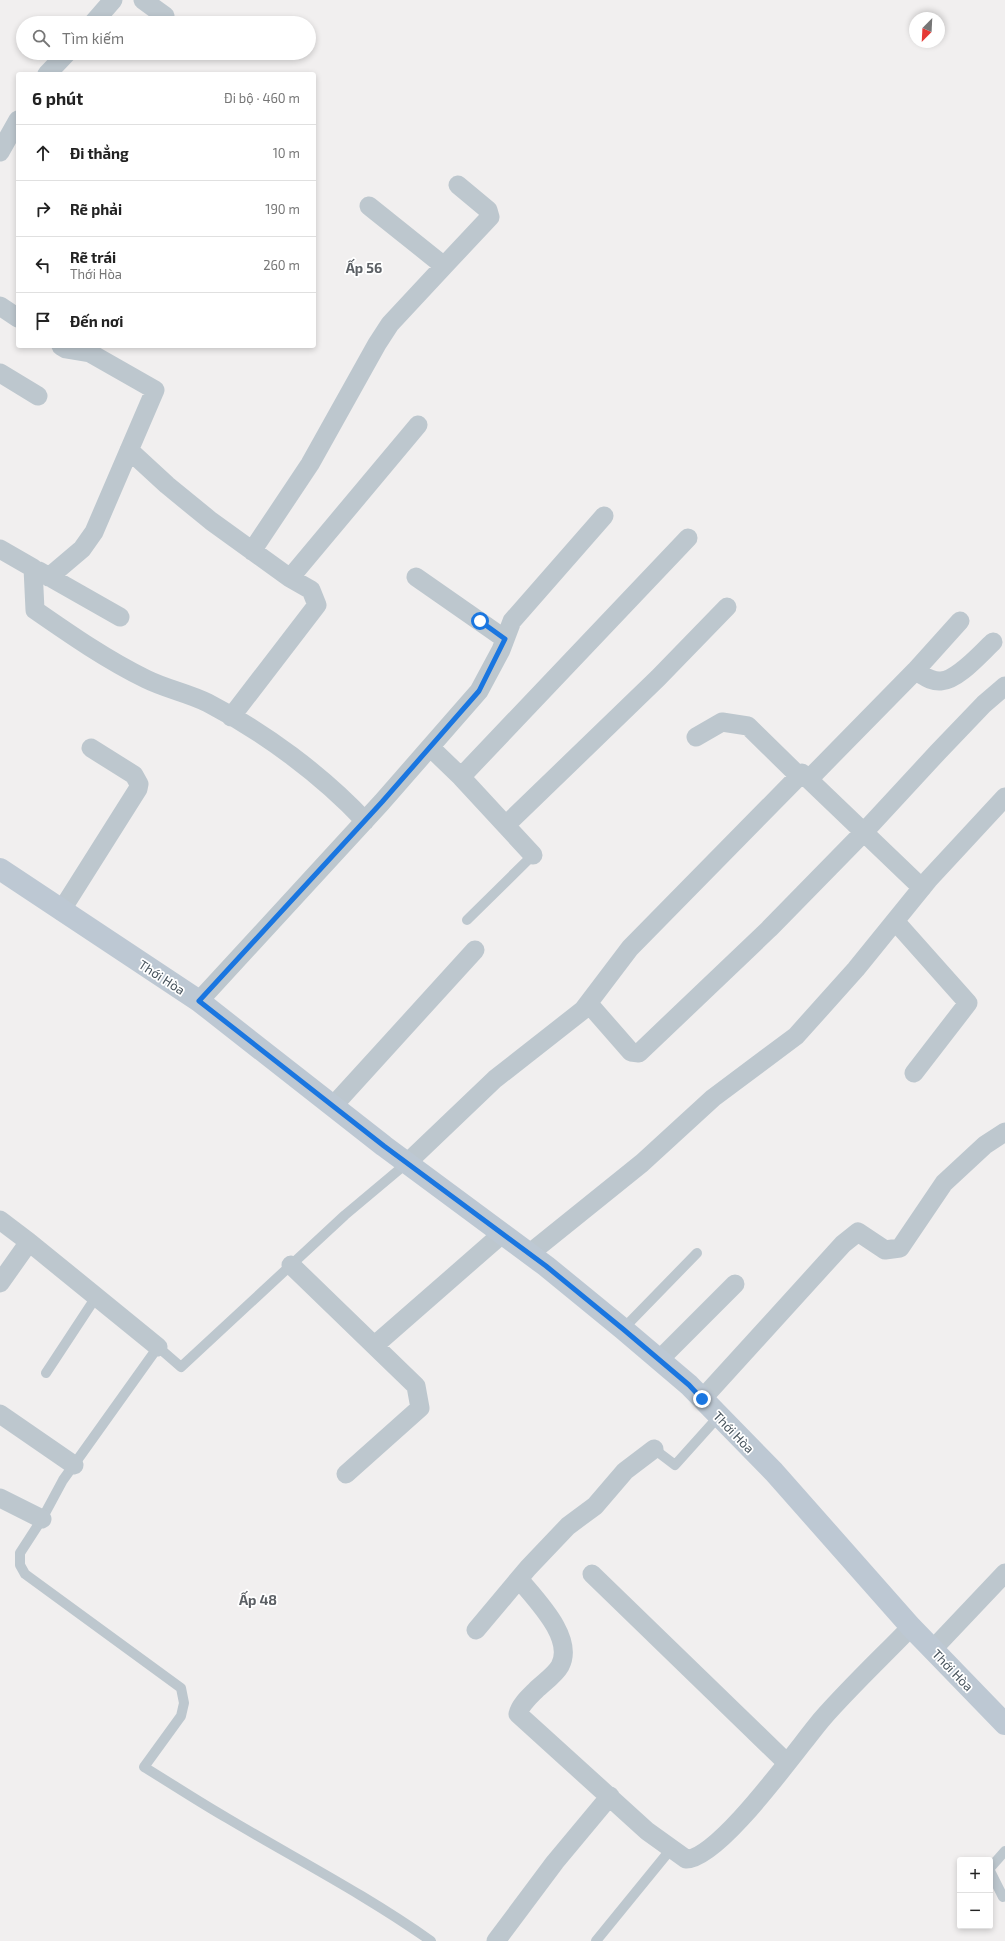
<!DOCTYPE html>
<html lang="vi">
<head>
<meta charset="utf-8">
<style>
	:root { --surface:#fff; --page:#f6f6f6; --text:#222; --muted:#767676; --line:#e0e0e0 }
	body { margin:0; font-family:"Exo 2",sans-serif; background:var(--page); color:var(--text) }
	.controls { position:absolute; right:12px; bottom:12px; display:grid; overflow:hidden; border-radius:4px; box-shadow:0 2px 6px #0003 }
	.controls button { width:36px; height:36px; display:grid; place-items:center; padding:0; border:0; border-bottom:1px solid var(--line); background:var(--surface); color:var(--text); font:20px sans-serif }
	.compass { position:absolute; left:909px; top:12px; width:36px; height:36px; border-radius:50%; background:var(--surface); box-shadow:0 2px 6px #0003; rotate:204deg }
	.stop { position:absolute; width:12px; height:12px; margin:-9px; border:3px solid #1a76e0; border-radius:50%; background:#fff }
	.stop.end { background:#1a76e0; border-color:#fff; box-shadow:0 1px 4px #0008 }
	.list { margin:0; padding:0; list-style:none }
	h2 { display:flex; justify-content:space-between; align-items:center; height:52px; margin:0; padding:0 16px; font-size:17px }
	h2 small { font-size:13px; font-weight:400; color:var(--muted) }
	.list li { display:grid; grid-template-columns:26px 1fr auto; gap:12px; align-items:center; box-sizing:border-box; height:56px; padding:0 16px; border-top:1px solid var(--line) }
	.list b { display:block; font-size:15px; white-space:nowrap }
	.list p { margin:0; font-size:13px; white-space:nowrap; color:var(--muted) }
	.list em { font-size:13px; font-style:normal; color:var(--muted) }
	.icon { flex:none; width:22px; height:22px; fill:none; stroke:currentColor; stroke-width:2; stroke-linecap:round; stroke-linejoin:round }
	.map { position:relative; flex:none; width:1005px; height:1941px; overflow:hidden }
	.search { position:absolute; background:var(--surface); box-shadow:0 2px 6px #0003; left:16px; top:16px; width:300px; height:44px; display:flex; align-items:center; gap:10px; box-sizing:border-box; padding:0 14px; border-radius:22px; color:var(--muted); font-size:15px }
	.panel { position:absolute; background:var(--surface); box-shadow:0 2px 6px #0003; left:16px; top:72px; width:300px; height:276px; border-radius:4px }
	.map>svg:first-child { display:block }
</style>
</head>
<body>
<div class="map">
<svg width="1005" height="1941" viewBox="0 0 1005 1941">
	<rect width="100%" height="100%" fill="#f1efef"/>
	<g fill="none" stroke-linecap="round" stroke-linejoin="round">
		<path stroke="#bdc7ce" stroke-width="10" d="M467,920L533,855
			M407,1163L345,1215L181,1367L158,1347L63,1480L42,1519L20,1553V1565L25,1574L181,1688L184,1703L181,1716L144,1767C172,1784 199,1802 227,1818C296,1859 366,1895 431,1941
			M623,1329L697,1253
			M46,1373L96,1297
			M654,1449L675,1465L719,1416
			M990,1868L1005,1851
			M990,1871L1003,1897
			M596,1941L671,1849"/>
		<path stroke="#bdc7ce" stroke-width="19" d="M143,0L165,16
			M93,23L113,0
			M47,74L67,53
			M0,152L18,120
			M444,266L490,217L488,210L458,185
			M0,306L18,318
			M0,373L38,396
			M129,450L167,485L211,521L290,578L311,590L317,605L231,717
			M0,549L33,568L35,610C71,635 107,660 146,679C166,689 188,693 208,703C264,732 322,775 365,821
			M252,551L310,464L377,344L390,324L444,266L369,206
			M39,571L120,617
			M49,577L82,549L94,532L155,390L90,353L66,349L61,346
			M416,577L505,639
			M290,578L418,425
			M915,671C923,675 931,682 941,681C958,680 981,653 993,642
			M696,737L722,722L748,726L799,776
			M430,747L461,777L533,855
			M461,777L688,538
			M809,779L915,671L960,621
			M506,825L658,678L727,607
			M61,911L138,789L139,784L134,775L91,748
			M895,921L968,1003L914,1073
			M199,1001L382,802L479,691L501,650L512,621L604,516
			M589,1004L631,1052L639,1053L769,929L864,832L938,752L984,704L1005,686
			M333,1106L475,950
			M407,1163L495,1079L583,1010L630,948L802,773L922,888
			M0,1220L29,1242
			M529,1254L642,1163L713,1098L796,1036L856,969L929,879L1005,797
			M291,1265L416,1386L420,1408L346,1474
			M0,1283L29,1242L158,1347
			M375,1345L502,1234
			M659,1360L735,1284
			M702,1399L843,1244L858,1232L885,1250L900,1248L944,1183L985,1145L1005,1132
			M0,1414L74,1465
			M0,1498L42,1519
			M592,1574L787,1763
			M519,1579C536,1600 575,1638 560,1666C555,1675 543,1683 536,1690C529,1697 520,1705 518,1714L647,1831L686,1859C718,1861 799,1746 822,1719C850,1687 882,1657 911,1627
			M476,1630L528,1568L568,1526L595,1506L625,1471L654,1449
			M933,1649L1005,1573
			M496,1941L555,1862L610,1796"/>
		<path stroke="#bdc8d3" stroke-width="22" d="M0,869L199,1001L384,1146L546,1266L623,1329L689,1385L774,1472L911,1627L1005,1724"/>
	</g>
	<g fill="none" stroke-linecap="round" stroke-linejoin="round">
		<path stroke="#1a76e0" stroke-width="5" d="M480,621L505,639L479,691L382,802L199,1001L384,1146L546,1266L623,1329L689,1385L702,1399"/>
	</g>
	<g text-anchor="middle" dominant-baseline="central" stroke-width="3.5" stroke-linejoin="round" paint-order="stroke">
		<g font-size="13" fill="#47535c" stroke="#fff">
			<text transform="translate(162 977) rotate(33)">Thới Hòa</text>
			<text transform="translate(734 1432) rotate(46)">Thới Hòa</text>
			<text transform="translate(953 1670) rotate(46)">Thới Hòa</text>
		</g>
		<g font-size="14" font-weight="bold" fill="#5b5f64" stroke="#fff">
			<text x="364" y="267">Ấp 56</text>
			<text x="258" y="1599">Ấp 48</text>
		</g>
	</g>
</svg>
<div class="controls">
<button>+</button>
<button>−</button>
</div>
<svg class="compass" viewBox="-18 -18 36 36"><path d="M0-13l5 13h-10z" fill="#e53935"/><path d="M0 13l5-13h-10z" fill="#767676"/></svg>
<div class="stop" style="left:480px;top:621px"></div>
<div class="stop end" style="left:702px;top:1399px"></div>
<div class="search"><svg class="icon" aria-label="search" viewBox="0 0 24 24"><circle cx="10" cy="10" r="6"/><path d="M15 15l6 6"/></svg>Tìm kiếm</div>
<section class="panel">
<h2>6 phút<small>Đi bộ · 460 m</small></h2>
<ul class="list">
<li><svg class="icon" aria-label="ahead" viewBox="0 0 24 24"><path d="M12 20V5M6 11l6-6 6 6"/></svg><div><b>Đi thẳng</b></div><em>10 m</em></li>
<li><svg class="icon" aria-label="right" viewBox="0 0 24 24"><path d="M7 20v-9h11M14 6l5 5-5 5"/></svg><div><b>Rẽ phải</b></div><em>190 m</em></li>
<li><svg class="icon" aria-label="left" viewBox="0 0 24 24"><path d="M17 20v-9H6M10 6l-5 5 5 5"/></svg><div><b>Rẽ trái</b><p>Thới Hòa</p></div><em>260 m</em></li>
<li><svg class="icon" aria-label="arrive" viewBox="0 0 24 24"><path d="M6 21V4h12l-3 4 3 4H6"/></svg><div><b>Đến nơi</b></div></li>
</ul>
</section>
</div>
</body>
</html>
